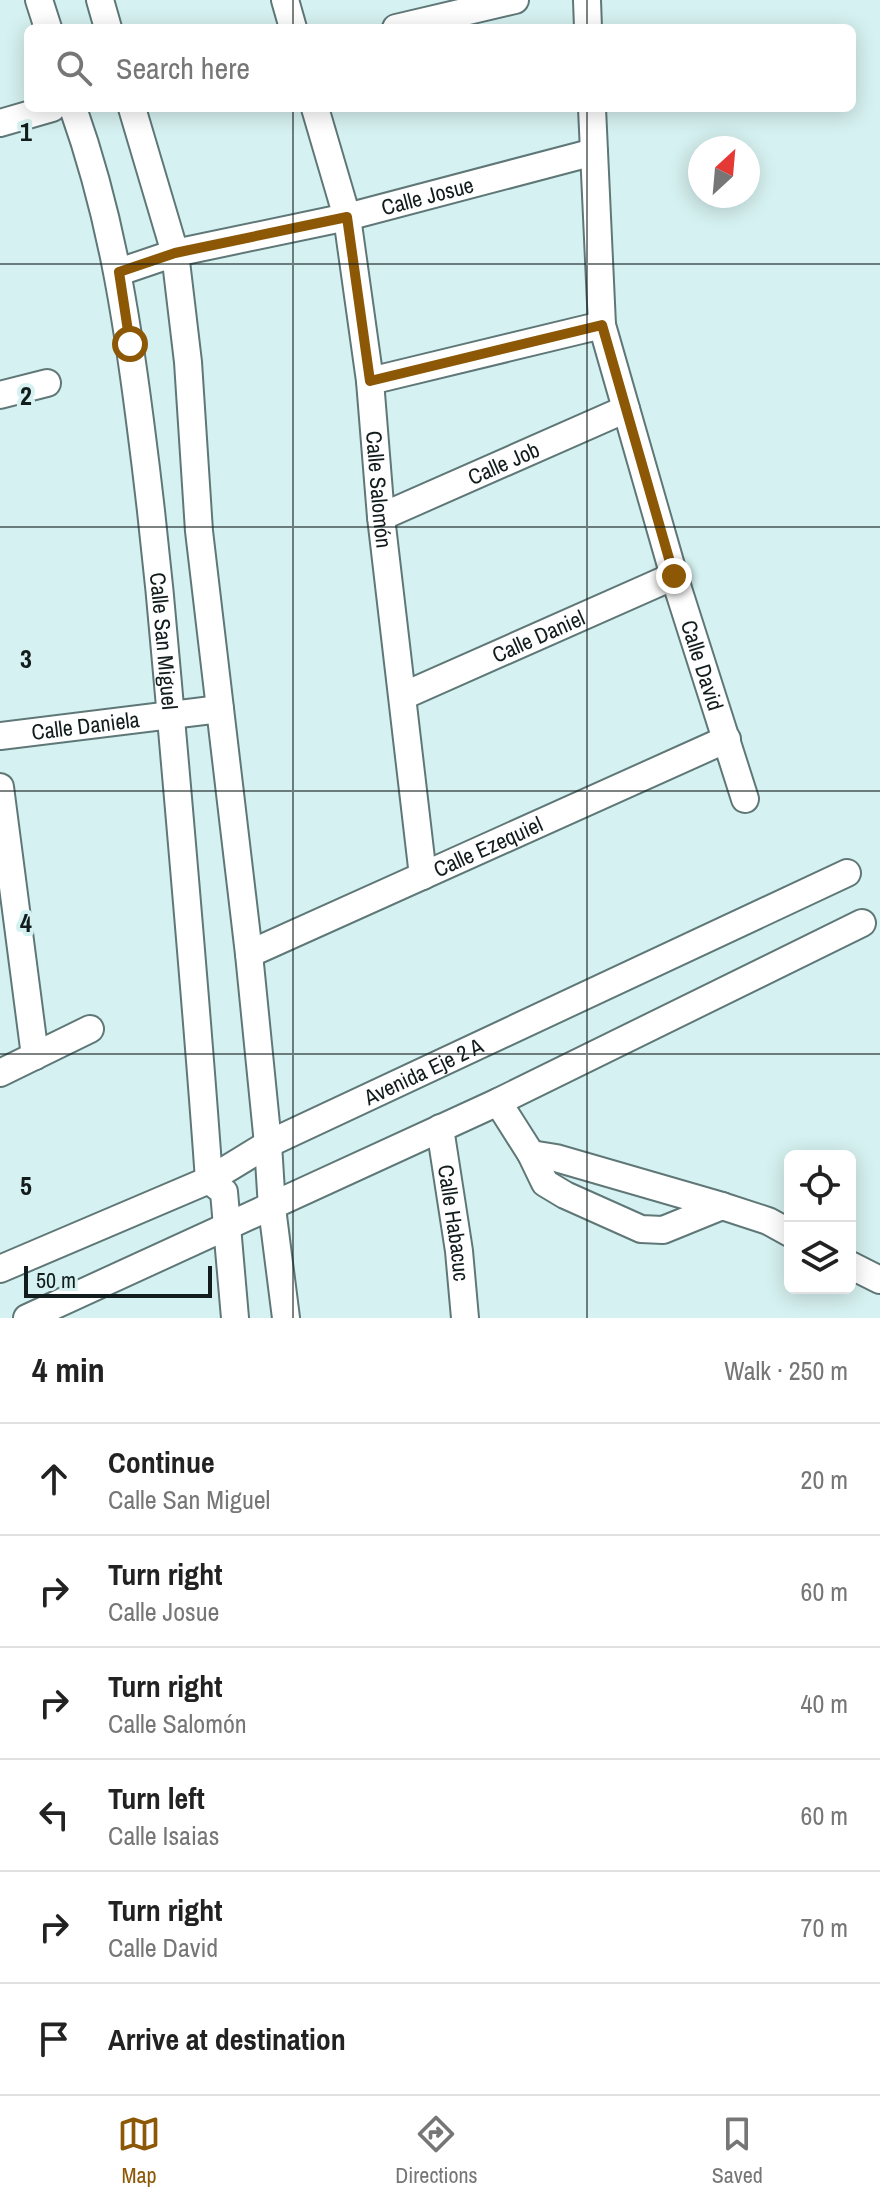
<!DOCTYPE html>
<html lang="en">
<head>
<meta charset="utf-8">
<style>
	:root { --surface:#fff; --page:#f2f2f2; --text:#222; --muted:#767676; --line:#e0e0e0; --accent:#8c5805 }
	body { margin:0; font-family:"Archivo Narrow",sans-serif; background:var(--page); color:var(--text) }
	.controls { position:absolute; right:24px; bottom:24px; display:grid; overflow:hidden; border-radius:12px; box-shadow:0 4px 20px #0003 }
	.controls button { width:72px; height:72px; display:grid; place-items:center; padding:0; border:0; border-bottom:2px solid var(--line); background:var(--surface); color:var(--text); font:40px sans-serif }
	.compass { position:absolute; left:688px; top:136px; width:72px; height:72px; border-radius:50%; background:var(--surface); box-shadow:0 4px 20px #0003; rotate:26deg }
	.scale { position:absolute; left:24px; bottom:20px; width:188px; box-sizing:border-box; padding-left:8px; border:4px solid #121c1c; border-top:0; font-size:22px; line-height:28px; white-space:nowrap; color:#121c1c; -webkit-text-stroke:6px #d6f1f1; paint-order:stroke }
	.stop { position:absolute; width:24px; height:24px; margin:-18px; border:6px solid #8c5805; border-radius:50%; background:#fff }
	.stop.end { background:#8c5805; border-color:#fff; box-shadow:0 2px 8px #0008 }
	.list { margin:0; padding:0; list-style:none }
	h2 { display:flex; justify-content:space-between; align-items:center; height:104px; margin:0; padding:0 32px; font-size:34px }
	h2 small { font-size:26px; font-weight:400; color:var(--muted) }
	.list li { display:grid; grid-template-columns:52px 1fr auto; gap:24px; align-items:center; box-sizing:border-box; height:112px; padding:0 32px; border-top:2px solid var(--line) }
	.list b { display:block; font-size:30px; white-space:nowrap }
	.list p { margin:0; font-size:26px; white-space:nowrap; color:var(--muted) }
	.list em { font-size:26px; font-style:normal; color:var(--muted) }
	.icon { flex:none; width:44px; height:44px; fill:none; stroke:currentColor; stroke-width:2; stroke-linecap:round; stroke-linejoin:round }
	.map { position:relative; flex:none; width:880px; height:1318px; overflow:hidden }
	.search { position:absolute; background:var(--surface); box-shadow:0 4px 20px #0003; left:24px; right:24px; top:24px; height:88px; display:flex; align-items:center; gap:20px; box-sizing:border-box; padding:0 28px; border-radius:12px; color:var(--muted); font-size:30px }
	.sheet { height:776px; background:var(--surface) }
	nav { display:flex; justify-content:space-around; align-items:center; box-sizing:border-box; height:112px; border-top:2px solid var(--line); background:var(--surface); font-size:22px; color:var(--muted) }
	nav a { display:grid; justify-items:center; gap:4px }
	nav .on { color:var(--accent) }
	.map>svg:first-child { display:block }
</style>
</head>
<body>
<div class="map">
<svg width="880" height="1318" viewBox="0 0 880 1318">
	<rect width="100%" height="100%" fill="#d6f1f1"/>
	<g fill="none" stroke-linecap="round" stroke-linejoin="round">
		<defs>
			<g id="minor">
				<path d="M39,0L48,28"/>
				<path d="M100,0L108,28"/>
				<path d="M285,0L293,28"/>
				<path d="M587,0L588,28"/>
				<path d="M396,28L515,0"/>
				<path id="s1" d="M73,108C110,212 126,312 140,421C151,505 160,589 167,673C182,842 197,1010 209,1180L224,1192L235,1318"/>
				<path d="M132,108L175,253L188,362L199,531L249,954L268,1144L272,1208L286,1318"/>
				<path id="s2" d="M315,108L347,217L370,381L381,517L423,876"/>
				<path id="s3" d="M592,108L602,325L674,576L745,799"/>
				<path d="M0,123L52,108"/>
				<path id="s4" d="M119,272L175,253L347,217L594,152"/>
				<path d="M370,381L602,325"/>
				<path d="M0,395L47,383"/>
				<path id="s5" d="M381,517L626,409"/>
				<path id="s6" d="M403,696L674,576"/>
				<path id="s7" d="M0,736L220,709"/>
				<path d="M0,787L35,1056"/>
				<path id="s8" d="M249,954L727,739"/>
				<path d="M0,1073L90,1029"/>
				<path d="M498,1102L531,1154L545,1183L565,1195L641,1229L663,1230L722,1206L768,1221L790,1233"/>
				<path id="s9" d="M440,1128L459,1251L465,1318"/>
				<path d="M531,1154L556,1158L722,1206"/>
				<path d="M850,1265L880,1280"/>
				<path id="s10" d="M0,1269L209,1180L268,1144L847,873"/>
				<path d="M27,1318L498,1102L862,923"/>
			</g>
		</defs>
		<use href="#minor" stroke="#5f7777" stroke-width="30"/>
		<use href="#minor" stroke="#fff" stroke-width="26"/>
	</g>
	<g fill="none" stroke-linecap="round" stroke-linejoin="round">
		<path stroke="#8c5805" stroke-width="10" d="M130,344L119,272L175,253L347,217L370,381L602,325L674,576"/>
	</g>
	<path fill="none" stroke="#121c1c" stroke-width="2" stroke-opacity="0.55" d="M293,0V28M587,0V28M293,108V1318M587,108V1318M0,264H880M0,527H880M0,791H880M0,1054H880"/>
	<g text-anchor="middle" dominant-baseline="central" stroke-width="8" stroke-linejoin="round" paint-order="stroke">
		<g font-size="22" fill="#121c1c" stroke="#d6f1f1">
			<text stroke="none"><textPath href="#s4" startOffset="318">Calle Josue</textPath></text>
			<text stroke="none"><textPath href="#s5" startOffset="134">Calle Job</textPath></text>
			<text stroke="none"><textPath href="#s2" startOffset="388">Calle Salomón</textPath></text>
			<text stroke="none"><textPath href="#s6" startOffset="148">Calle Daniel</textPath></text>
			<text stroke="none"><textPath href="#s1" startOffset="542">Calle San Miguel</textPath></text>
			<text stroke="none"><textPath href="#s3" startOffset="572">Calle David</textPath></text>
			<text stroke="none"><textPath href="#s7" startOffset="86">Calle Daniela</textPath></text>
			<text stroke="none"><textPath href="#s8" startOffset="262">Calle Ezequiel</textPath></text>
			<text stroke="none"><textPath href="#s10" startOffset="468">Avenida Eje 2 A</textPath></text>
			<text stroke="none"><textPath href="#s9" startOffset="96">Calle Habacuc</textPath></text>
		</g>
	</g>
	<g font-size="26" text-anchor="middle" font-weight="bold" fill="#121c1c" stroke="#d6f1f1" stroke-width="8" stroke-linejoin="round" paint-order="stroke">
		<text x="26" y="141">1</text>
		<text x="26" y="405">2</text>
		<text x="26" y="668">3</text>
		<text x="26" y="932">4</text>
		<text x="26" y="1195">5</text>
	</g>
</svg>
<div class="controls">
<button><svg class="icon" aria-label="locate" viewBox="0 0 24 24"><circle cx="12" cy="12" r="6"/><path d="M12 2v4M12 18v4M2 12h4M18 12h4"/></svg></button>
<button><svg class="icon" aria-label="layers" viewBox="0 0 24 24"><path d="M12 4l9 5-9 5-9-5zM3 14l9 5 9-5"/></svg></button>
</div>
<svg class="compass" viewBox="-18 -18 36 36"><path d="M0-13l5 13h-10z" fill="#e53935"/><path d="M0 13l5-13h-10z" fill="#767676"/></svg>
<div class="scale">50 m</div>
<div class="stop" style="left:130px;top:344px"></div>
<div class="stop end" style="left:674px;top:576px"></div>
<div class="search"><svg class="icon" aria-label="search" viewBox="0 0 24 24"><circle cx="10" cy="10" r="6"/><path d="M15 15l6 6"/></svg>Search here</div>
</div>
<section class="sheet">
<h2>4 min<small>Walk · 250 m</small></h2>
<ul class="list">
<li><svg class="icon" aria-label="ahead" viewBox="0 0 24 24"><path d="M12 20V5M6 11l6-6 6 6"/></svg><div><b>Continue</b><p>Calle San Miguel</p></div><em>20 m</em></li>
<li><svg class="icon" aria-label="right" viewBox="0 0 24 24"><path d="M7 20v-9h11M14 6l5 5-5 5"/></svg><div><b>Turn right</b><p>Calle Josue</p></div><em>60 m</em></li>
<li><svg class="icon" aria-label="right" viewBox="0 0 24 24"><path d="M7 20v-9h11M14 6l5 5-5 5"/></svg><div><b>Turn right</b><p>Calle Salomón</p></div><em>40 m</em></li>
<li><svg class="icon" aria-label="left" viewBox="0 0 24 24"><path d="M17 20v-9H6M10 6l-5 5 5 5"/></svg><div><b>Turn left</b><p>Calle Isaias</p></div><em>60 m</em></li>
<li><svg class="icon" aria-label="right" viewBox="0 0 24 24"><path d="M7 20v-9h11M14 6l5 5-5 5"/></svg><div><b>Turn right</b><p>Calle David</p></div><em>70 m</em></li>
<li><svg class="icon" aria-label="arrive" viewBox="0 0 24 24"><path d="M6 21V4h12l-3 4 3 4H6"/></svg><div><b>Arrive at destination</b></div></li>
</ul>
</section>
<nav>
<a class="on"><svg class="icon" aria-label="map" viewBox="0 0 24 24"><path d="M3 6l6-2 6 2 6-2v14l-6 2-6-2-6 2zM9 4v14M15 6v14"/></svg>Map</a>
<a><svg class="icon" aria-label="directions" viewBox="0 0 24 24"><path d="M12 3l9 9-9 9-9-9zM9 14v-3h6M13 9l2 2-2 2"/></svg>Directions</a>
<a><svg class="icon" aria-label="saved" viewBox="0 0 24 24"><path d="M7 4h10v16l-5-4-5 4z"/></svg>Saved</a>
</nav>
</body>
</html>
